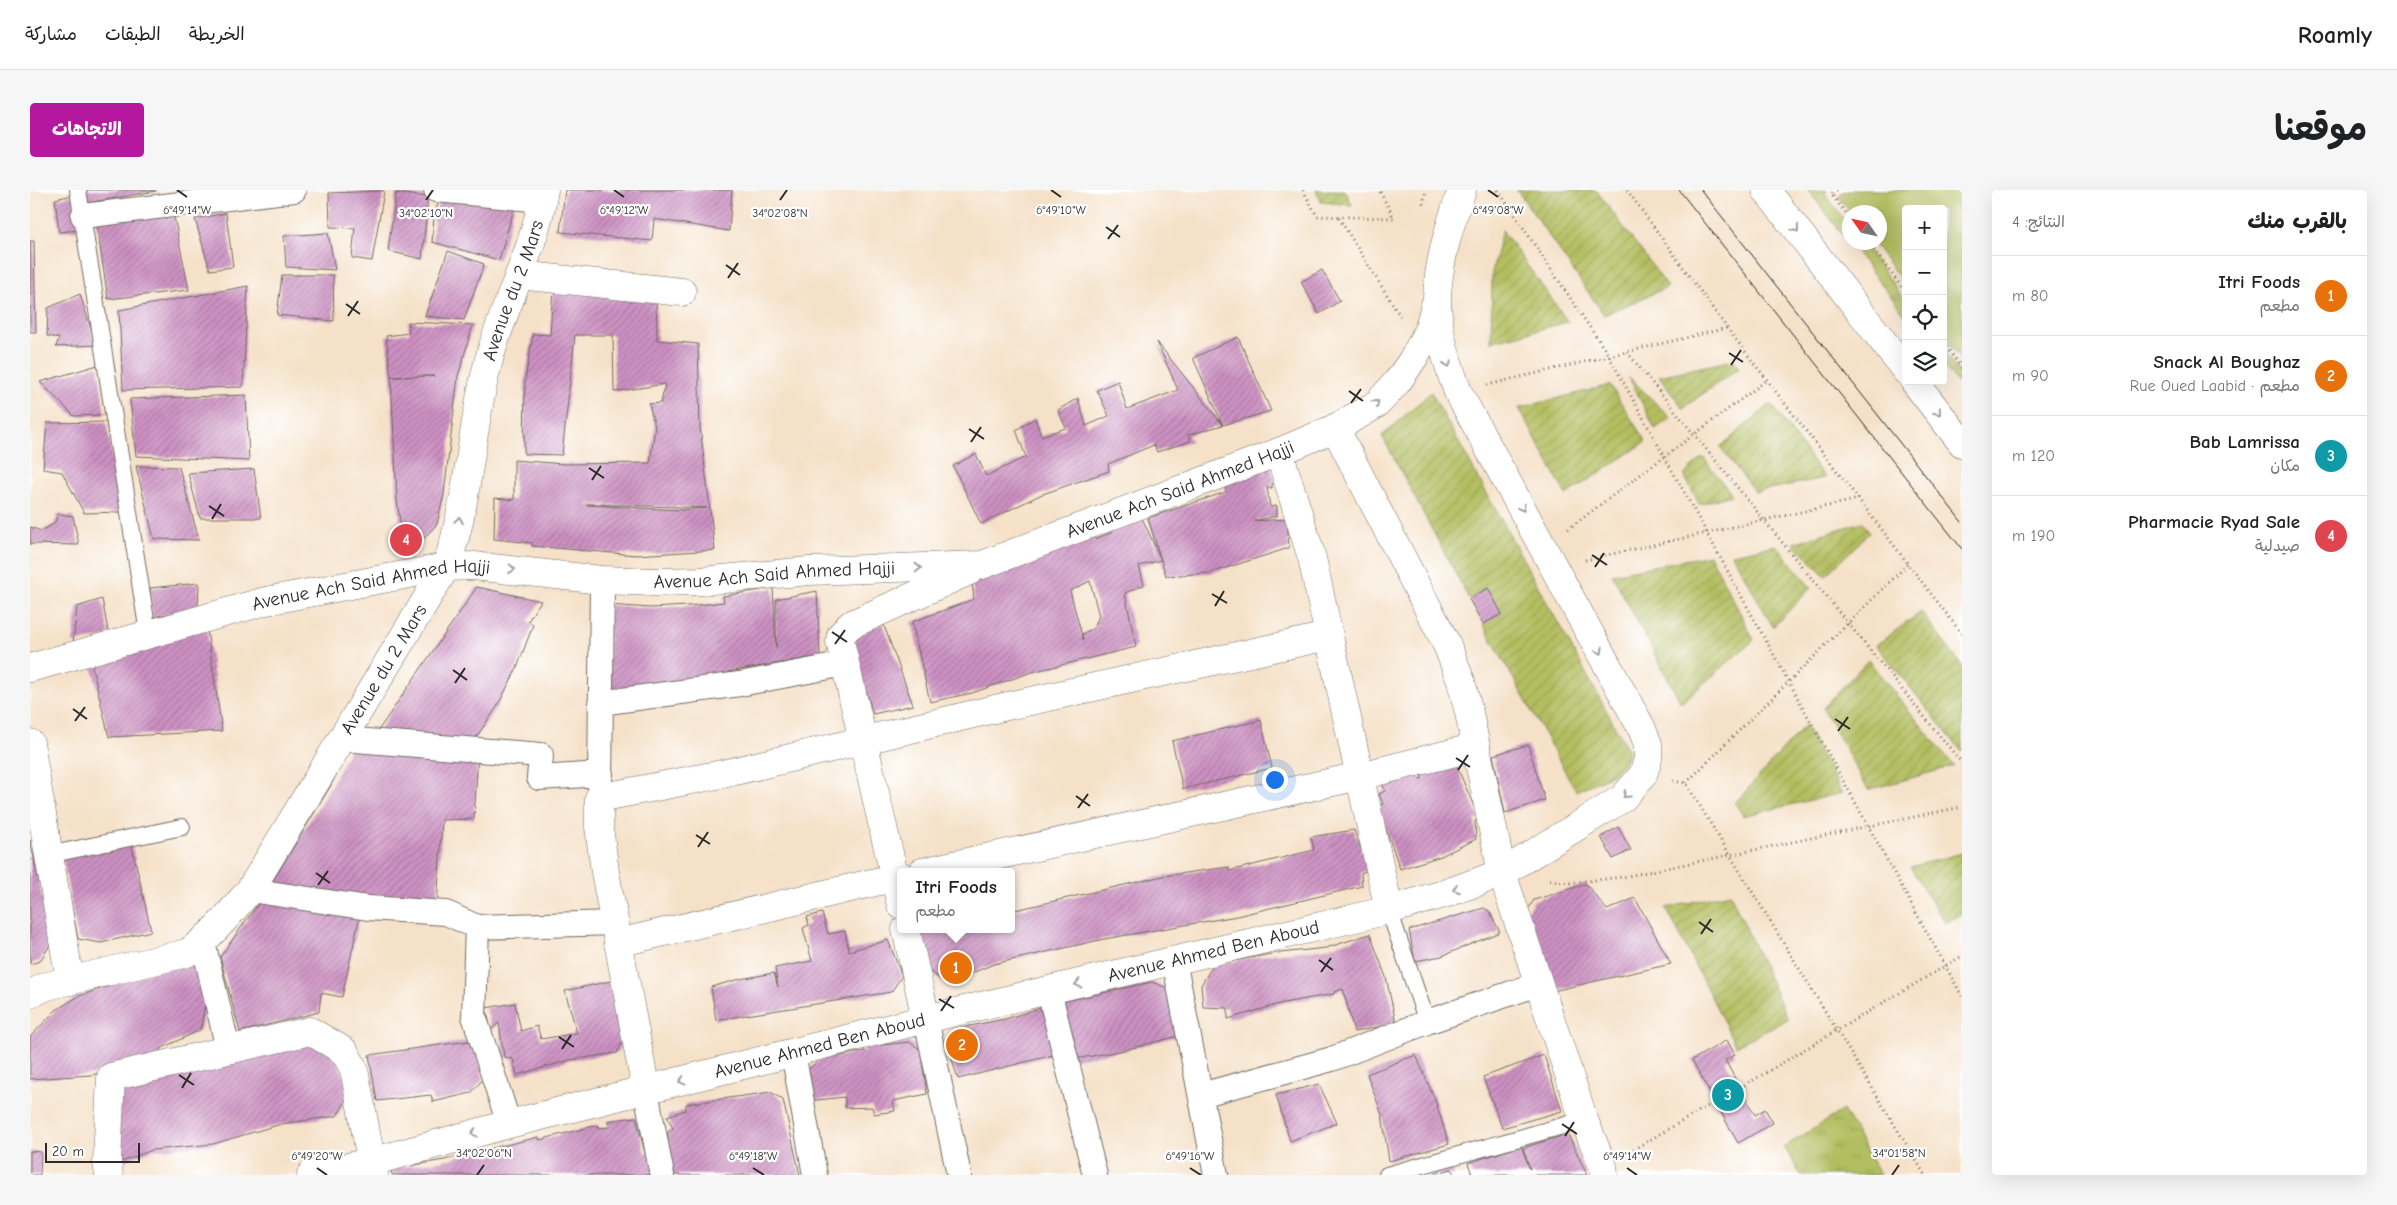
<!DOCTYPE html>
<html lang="ar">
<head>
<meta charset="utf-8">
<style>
	:root { --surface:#fff; --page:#f6f6f6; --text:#202124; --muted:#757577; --line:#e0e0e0; --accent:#b5179e }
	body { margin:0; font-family:"Comic Neue","Playpen Sans Arabic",sans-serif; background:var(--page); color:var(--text); direction:rtl }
	.controls { position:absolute; right:15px; top:15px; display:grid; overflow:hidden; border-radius:5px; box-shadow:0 5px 20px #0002 }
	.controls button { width:45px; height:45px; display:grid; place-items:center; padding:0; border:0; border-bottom:1px solid var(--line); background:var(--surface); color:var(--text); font:25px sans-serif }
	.compass { position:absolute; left:1812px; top:15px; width:45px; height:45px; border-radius:50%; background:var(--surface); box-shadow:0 5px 20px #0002; rotate:304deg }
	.scale { position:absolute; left:15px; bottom:12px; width:95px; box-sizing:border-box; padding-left:5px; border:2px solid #2b2b2b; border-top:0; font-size:14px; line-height:18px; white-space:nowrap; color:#2b2b2b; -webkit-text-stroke:4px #fff; paint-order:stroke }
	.you { position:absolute; left:1244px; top:589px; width:18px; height:18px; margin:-12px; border:4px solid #fff; border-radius:50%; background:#1a73e8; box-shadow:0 0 0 8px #1a73e833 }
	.badge { display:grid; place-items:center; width:32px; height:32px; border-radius:50%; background:var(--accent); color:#fff; font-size:16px; font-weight:700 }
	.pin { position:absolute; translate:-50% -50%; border:2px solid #fff; box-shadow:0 1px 5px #0006 }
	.popup { position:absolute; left:867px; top:678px; width:118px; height:65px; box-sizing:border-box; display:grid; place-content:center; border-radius:5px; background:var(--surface); filter:drop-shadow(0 1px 4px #0005); font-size:16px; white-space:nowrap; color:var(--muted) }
	.popup b { font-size:19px; color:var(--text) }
	.popup::after { content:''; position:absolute; left:50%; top:100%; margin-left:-10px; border:10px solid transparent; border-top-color:var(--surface) }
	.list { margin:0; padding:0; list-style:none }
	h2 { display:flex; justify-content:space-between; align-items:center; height:65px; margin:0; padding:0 20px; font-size:21px }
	h2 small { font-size:16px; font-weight:400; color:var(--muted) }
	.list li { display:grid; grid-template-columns:32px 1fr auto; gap:15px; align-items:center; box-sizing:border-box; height:80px; padding:0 20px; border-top:1px solid var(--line) }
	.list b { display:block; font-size:19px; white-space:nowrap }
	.list p { margin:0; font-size:16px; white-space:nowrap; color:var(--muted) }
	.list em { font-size:16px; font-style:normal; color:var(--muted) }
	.icon { flex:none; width:28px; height:28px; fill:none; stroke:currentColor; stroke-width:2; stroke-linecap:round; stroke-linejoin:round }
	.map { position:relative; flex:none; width:1932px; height:985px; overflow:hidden; direction:ltr; border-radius:5px }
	header { display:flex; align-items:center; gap:30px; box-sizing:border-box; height:70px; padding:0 25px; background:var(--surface); border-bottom:1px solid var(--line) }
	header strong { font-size:24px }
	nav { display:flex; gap:28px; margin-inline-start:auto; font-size:18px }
	.intro { display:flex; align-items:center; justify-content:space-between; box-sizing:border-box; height:120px; padding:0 30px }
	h1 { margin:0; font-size:35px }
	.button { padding:12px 22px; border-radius:5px; background:var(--accent); color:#fff; font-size:18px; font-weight:700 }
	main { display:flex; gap:30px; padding:0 30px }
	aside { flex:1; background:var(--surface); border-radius:5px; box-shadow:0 5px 20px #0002 }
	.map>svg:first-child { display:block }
</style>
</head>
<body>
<header>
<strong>Roamly</strong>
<nav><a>الخريطة</a><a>الطبقات</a><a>مشاركة</a></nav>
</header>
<div class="intro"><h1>موقعنا</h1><a class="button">الاتجاهات</a></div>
<main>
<aside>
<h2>بالقرب منك<small>النتائج: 4</small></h2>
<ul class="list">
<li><span class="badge" style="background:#e8710a">1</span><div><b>Itri Foods</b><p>مطعم</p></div><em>80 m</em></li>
<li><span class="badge" style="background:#e8710a">2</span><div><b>Snack Al Boughaz</b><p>مطعم · Rue Oued Laabid</p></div><em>90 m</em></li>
<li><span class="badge" style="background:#0f9aa8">3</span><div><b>Bab Lamrissa</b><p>مكان</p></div><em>120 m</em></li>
<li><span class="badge" style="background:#e0444e">4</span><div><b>Pharmacie Ryad Sale</b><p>صيدلية</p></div><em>190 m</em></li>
</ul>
</aside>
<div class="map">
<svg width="1932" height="985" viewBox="0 0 1932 985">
	<defs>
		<pattern id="grass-tufts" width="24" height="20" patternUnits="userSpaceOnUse" patternTransform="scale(1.25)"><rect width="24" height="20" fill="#b3be60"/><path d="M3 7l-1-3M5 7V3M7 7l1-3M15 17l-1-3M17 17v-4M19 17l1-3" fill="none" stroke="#9aa354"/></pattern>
		<pattern id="garden-furrows" width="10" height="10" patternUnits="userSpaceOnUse" patternTransform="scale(1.25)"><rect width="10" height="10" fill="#b3be60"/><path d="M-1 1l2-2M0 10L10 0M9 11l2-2" fill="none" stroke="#9aa354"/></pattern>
		<pattern id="building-hatch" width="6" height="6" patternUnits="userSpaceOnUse" patternTransform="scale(1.25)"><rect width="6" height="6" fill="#cd91c3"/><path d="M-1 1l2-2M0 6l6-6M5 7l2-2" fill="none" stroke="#a7779f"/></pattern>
	</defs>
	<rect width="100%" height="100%" fill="#fff"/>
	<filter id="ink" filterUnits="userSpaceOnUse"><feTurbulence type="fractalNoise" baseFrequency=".02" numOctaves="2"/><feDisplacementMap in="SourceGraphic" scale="10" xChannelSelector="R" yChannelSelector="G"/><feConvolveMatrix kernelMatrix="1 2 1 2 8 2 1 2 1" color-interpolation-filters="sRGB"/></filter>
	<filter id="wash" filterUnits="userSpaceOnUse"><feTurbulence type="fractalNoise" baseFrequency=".0096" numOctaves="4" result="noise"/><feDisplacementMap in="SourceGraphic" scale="20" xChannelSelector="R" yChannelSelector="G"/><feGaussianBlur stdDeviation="1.12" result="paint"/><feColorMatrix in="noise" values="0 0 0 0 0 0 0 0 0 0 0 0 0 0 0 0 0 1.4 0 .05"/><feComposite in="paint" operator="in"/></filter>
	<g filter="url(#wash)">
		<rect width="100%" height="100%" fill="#f5e1c8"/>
		<path fill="url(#grass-tufts)" stroke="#6f7446" d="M1778,0H1797L1795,3L1819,36L1820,52L1832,53L1876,111V126Z
			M1913,161L1932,186V199L1913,175Z
			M1813,920L1850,985H1771L1754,957Z"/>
		<path fill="url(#garden-furrows)" stroke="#6f7446" d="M1286,0H1315L1322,15L1291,12Z
			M1487,0H1566L1638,97L1574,125Z
			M1472,40L1538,132L1461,152L1462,82Z
			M1704,170L1709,178L1653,218L1629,186Z
			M1599,187L1641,228L1625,239Z
			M1580,195L1616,252L1536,305L1489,218Z
			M1401,202L1598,560C1597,584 1564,592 1546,601L1453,434L1471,424L1457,399L1439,409L1352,246Z
			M1741,214L1795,288L1725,302L1690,257Z
			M1673,267L1702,305L1669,314L1654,285Z
			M1832,332L1840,342L1795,386L1763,353Z
			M1746,355L1781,398L1743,437L1702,364Z
			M1680,365L1724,450L1651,513L1582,384Z
			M1891,422L1932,476V562L1846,455Z
			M1838,470L1924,576L1838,600L1793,518Z
			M1775,535L1812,603L1713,626L1705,613Z
			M1932,663V724L1915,733L1880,677Z
			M1700,703L1758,829L1706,856L1636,718Z"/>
		<path fill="#b3be60" stroke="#6f7446" d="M1816,0H1932V171L1913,146V19H1876V96L1843,53L1850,52V22H1820L1808,6Z"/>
		<g id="blocks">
			<path fill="url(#building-hatch)" fill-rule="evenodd" d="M54,0H126V1L57,13Z
				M535,0H702L699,41L624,29L622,51L530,42Z
				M354,1L342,71L322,68L325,38L300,37L299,3Z
				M366,3L398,7L392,69L358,61Z
				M43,5L49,40L29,42L25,9Z
				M410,6L485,15L469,70L402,52L404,27Z
				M142,17L159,100L78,109L66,29Z
				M196,23L203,77L180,80L165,29Z
				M298,43L305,80L256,77L254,46Z
				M0,51H4L6,142H0Z
				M418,61L454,74L434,130L395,126Z
				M1292,80L1310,111L1289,124L1271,92Z
				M252,85H303L304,131L247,125Z
				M218,96L213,197L93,200L89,120Z
				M523,98L626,105L627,150L668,154L670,237L685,360L606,365L502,356V353L464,349L465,308L484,310V270L534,274L620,273L625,237L619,214L631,213L635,194L584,202L583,145H545L532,265L494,264L495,190L503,144L520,145ZM557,315V314L677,318L649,320Z
				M50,104L66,155L26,157L29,148L17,146L18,118Z
				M378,132L443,135L428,186L414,304L407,334L385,358L374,359L367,310L361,187L404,186L361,187L356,146L379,143Z
				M1208,147L1241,221L1193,235L1158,245L1161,251L1127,262L1124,255L1078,274L1079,281L1010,305L951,334L923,276L946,264L956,286L996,267L986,240L1005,228L1011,246L1036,238L1028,220L1048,208L1056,236L1079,226L1067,200L1088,191L1097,219L1148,200L1127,152L1193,235L1163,168Z
				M68,175L75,225L44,226L10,192Z
				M216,205L219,271L106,266L100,209Z
				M76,232L93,322L54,323L32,282L13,279L17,233Z
				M1239,275L1245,289L1242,294V298L1237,297L1240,317L1247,316V326L1224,331L1257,329L1259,358L1180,383L1136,386L1131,370L1109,376L1114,395L1095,403L1106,457L1002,482L942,503L900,512L882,432L944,409L942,393L1060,344L1065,349L1083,342L1081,336L1112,328L1131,370L1118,328L1196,302L1195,291L1223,276L1235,283ZM1060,391L1069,426L1064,438L1052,444L1053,450L1040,401Z
				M106,276L149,277L169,350L124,349Z
				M224,279L231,328H170L158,283Z
				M28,324L43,326L49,355L0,354V337L11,341L24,334Z
				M169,393L168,418L122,427L120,398Z
				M447,397L511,411L498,431L503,435L487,478L467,517L440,556L343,548Z
				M743,398L746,458V409L787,401L790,466L698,482L699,495L579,512V415L620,418L658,416L694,412L693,406Z
				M1458,398L1472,424L1453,434L1439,409Z
				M72,409L79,446L43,453L47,417Z
				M176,433L192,541L79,547L60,468Z
				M853,433L883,515L843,524L820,447Z
				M1231,530L1242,578L1153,599L1142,551Z
				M1498,555L1515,610L1475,623L1463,565Z
				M321,556L448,564L444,629L412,630L407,718L238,699L300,597Z
				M1425,572L1449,628L1445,631L1446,649L1411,666L1370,679L1348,616L1353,614L1349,604L1355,601L1351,590L1384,578L1386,588L1392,589L1391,577Z
				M1588,637L1601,660L1583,669L1571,647Z
				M1324,640L1338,680L1331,683L1332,696L1207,726L1074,749L964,774L925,790H911L898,780L886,742L899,739H981V721L1133,686L1199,677V681L1284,660L1281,647Z
				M0,650L22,752L10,771L0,774Z
				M101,652L121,741L71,753L48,749L32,666Z
				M1556,694L1577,720L1605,708L1641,774L1518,802L1497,721L1504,710Z
				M233,707L330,725L312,807L291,803L289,822L210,842L190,767Z
				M1454,718L1459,721L1470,742L1412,766L1385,771L1379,740Z
				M792,723L798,744L815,741L819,761L858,750L872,786L861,802L686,830L681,797L710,789L744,783L748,797L745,778L782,771L773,738L779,735L777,727Z
				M1340,744L1356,787L1366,833L1324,842L1313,799L1304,802V804L1253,813L1198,829V818L1173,817L1171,795L1183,775L1241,764L1296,758Z
				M169,766L177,807L170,840L130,859L131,869L61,885L0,889V847L26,820L49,806Z
				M585,790L595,847L587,863L540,870L487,885L483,869L474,867L469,833L461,840L456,818L485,813L491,841L507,836L511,849L547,843L535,801Z
				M1122,792L1140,799L1152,845L1095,860L1040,870L1027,813Z
				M1019,815L1031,863L928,889L916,849L925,839L975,829Z
				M280,847L305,863L320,904L307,926L251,934L183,954L122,960L86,974L89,890Z
				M445,850L453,889L441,903L403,912L401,905L347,911L339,865Z
				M1697,850L1705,865L1695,870L1710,898L1725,925L1735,919L1743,933L1708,953L1662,870Z
				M879,852L890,859L897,904L863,911L865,921L844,924L842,917L815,918V907L778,911L776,882L789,870L835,861L834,857Z
				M1386,865L1405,910L1419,954L1359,971L1352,925L1337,884Z
				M1514,865L1532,921L1472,938L1453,887Z
				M1289,894L1307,933L1260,951L1246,905Z
				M741,902L753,910L770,985H636L639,978L638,942L643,938L637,926L656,920V914Z
				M606,927L615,963L622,962L625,985H362L361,979L414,970L509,947V950L568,935L569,938L580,937L577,931Z
				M1538,944L1557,985H1442L1438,973L1491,956L1500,979L1493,958Z
				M0,961L11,962L10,985H0Z
				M1422,979L1424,985H1402V984Z"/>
		</g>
	</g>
	<g filter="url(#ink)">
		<use href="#blocks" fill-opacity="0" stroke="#726b62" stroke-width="1"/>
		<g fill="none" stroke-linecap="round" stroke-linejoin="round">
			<defs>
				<path id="service" d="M48,0L118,443
					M18,665L152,637
					M1359,720L1397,832
					M1357,985L1554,930"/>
				<path id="pedestrian" d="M406,0L512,10
					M53,26L264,0
					M570,513L710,494L815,474
					M313,549L511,565L509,588L571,584
					M570,598L572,390
					M220,700L338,718L416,723L447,737L585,733
					M447,737L444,826L479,934
					M173,752L198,859
					M1144,770L1186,985
					M1019,801L1065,985
					M896,829L929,985
					M763,862L785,985
					M616,901L632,985
					M1171,905L1302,869L1397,832L1508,794"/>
				<g id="minor">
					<path d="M1736,0L1876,181"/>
					<path d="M489,85L652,102"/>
					<path d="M1884,191L1932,253"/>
					<path d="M1305,238L1417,455L1431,491L1439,523L1472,683L1554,930L1573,976L1574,985"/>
					<path d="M1249,262L1282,368L1359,720"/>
					<path id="s1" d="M0,478L236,411L416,377L444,376L572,390L625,392L671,391L779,381L952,375L1249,262L1305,238L1337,220L1347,214L1368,191L1385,166L1399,138L1405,115"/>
					<path d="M0,553L40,791"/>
					<path d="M892,682L1330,586L1446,557"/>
					<path d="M871,715L810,451L811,445L820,435L939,381"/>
					<path d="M876,739L896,829"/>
					<path d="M588,753L871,686"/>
					<path d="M616,901L575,682L569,637V608L697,583L973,517L1298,446"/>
					<path d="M79,985L77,972L81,887L280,841L314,861L324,879L344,985"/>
					<path id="s2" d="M281,985L341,972L479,934L896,829L1359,720L1414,704L1472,683L1593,608L1613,585L1618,569V554L1611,537L1428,202C1417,172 1407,141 1407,109C1408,72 1420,34 1432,0"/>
				</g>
				<g id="tertiary">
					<path id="s3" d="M0,804L17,796L157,763C182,746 200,723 220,700L416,377C439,313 440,243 457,177C472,116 505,62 514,0"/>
				</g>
			</defs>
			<use href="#service" stroke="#726b62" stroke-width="18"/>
			<use href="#pedestrian" stroke="#726b62" stroke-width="26"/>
			<use href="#minor" stroke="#726b62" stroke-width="29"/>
			<use href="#tertiary" stroke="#726b62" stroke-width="29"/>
			<path stroke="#726b62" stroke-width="3" stroke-dasharray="1 4" stroke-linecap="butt" d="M1273,0L1287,26L1364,28L1349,0
				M1468,0L1579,166L1932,806
				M1597,0L1697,138L1932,444
				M1807,0L1801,4L1820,28
				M1393,14L1396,0
				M1309,28L1370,126
				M1838,52L1876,103
				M1913,153L1932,178
				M1597,162L1932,573
				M1457,195L1697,138
				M1538,339L1737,190
				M1555,370L1829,309
				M1643,591L1656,593L1895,985
				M1656,593L1878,374
				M1520,690L1538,693L1593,687L1932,617
				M1710,898L1932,766
				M1599,962L1685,912"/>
			<use href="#service" stroke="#fff" stroke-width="16"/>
			<use href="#pedestrian" stroke="#fff" stroke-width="24"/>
			<use href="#minor" stroke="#fff" stroke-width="28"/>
			<use href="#tertiary" stroke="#fff" stroke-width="28"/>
			<path stroke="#2b2b2b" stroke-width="1" d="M1649,0L1932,359
				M1671,0L1932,332"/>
		</g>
		<defs><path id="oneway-chevron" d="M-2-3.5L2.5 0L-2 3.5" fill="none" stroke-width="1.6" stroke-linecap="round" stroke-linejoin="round" transform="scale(1.25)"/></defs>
		<g stroke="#a0a0a0">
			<use href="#oneway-chevron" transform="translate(1766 39) rotate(52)"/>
			<use href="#oneway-chevron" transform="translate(1418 174) rotate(73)"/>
			<use href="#oneway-chevron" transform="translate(1346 213) rotate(-40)"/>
			<use href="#oneway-chevron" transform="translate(1908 222) rotate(52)"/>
			<use href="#oneway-chevron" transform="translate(1492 318) rotate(61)"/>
			<use href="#oneway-chevron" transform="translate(429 330) rotate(-81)"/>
			<use href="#oneway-chevron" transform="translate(888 378) rotate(-1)"/>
			<use href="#oneway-chevron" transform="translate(482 379) rotate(5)"/>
			<use href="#oneway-chevron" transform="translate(1570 461) rotate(62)"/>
			<use href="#oneway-chevron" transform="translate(1596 605) rotate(138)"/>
			<use href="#oneway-chevron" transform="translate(1426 699) rotate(160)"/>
			<use href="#oneway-chevron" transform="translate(1048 794) rotate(167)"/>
			<use href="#oneway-chevron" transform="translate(652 891) rotate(165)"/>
			<use href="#oneway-chevron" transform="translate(444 943) rotate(165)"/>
		</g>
	</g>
	<path fill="none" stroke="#2b2b2b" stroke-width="2" d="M147,0L157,7M584,0L594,7M1021,0L1031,7M1458,0L1468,7M396,10L403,0M750,10L757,0M1076,37L1090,47M1078,49L1088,35M696,75L710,85M698,88L708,73M316,114L330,124M318,126L328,111M1699,163L1713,172M1701,175L1711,160M1319,201L1333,211M1321,213L1331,199M939,239L954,249M941,252L951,237M559,278L574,288M562,290L571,276M179,316L194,326M182,329L191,314M1562,365L1577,375M1565,377L1574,363M1182,404L1197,413M1185,416L1194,401M802,442L817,452M805,454L815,440M423,480L437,490M425,493L435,478M43,519L57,529M1805,529L1820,539M45,531L55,517M1808,541L1818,527M1426,568L1440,577M1428,580L1438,565M1046,606L1060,616M1048,618L1058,604M666,645L680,654M668,657L678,642M286,683L300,693M288,695L298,681M1669,732L1683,742M1671,744L1681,729M1289,770L1303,780M1291,782L1301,768M909,809L924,818M911,821L921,806M529,847L544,857M532,859L541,845M149,885L164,895M152,898L161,883M1532,934L1547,944M1535,946L1544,932M287,978L297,985M723,978L734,985M1160,978L1171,985M1597,978L1607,985M447,985L454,975M1862,985L1869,975"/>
	<g text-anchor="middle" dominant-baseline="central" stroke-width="4.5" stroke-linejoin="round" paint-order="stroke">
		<g font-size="19" fill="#2b2b2b" stroke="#fff">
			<text stroke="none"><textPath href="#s3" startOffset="915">Avenue du 2 Mars</textPath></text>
			<text stroke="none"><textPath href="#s1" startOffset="1178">Avenue Ach Said Ahmed Hajji</textPath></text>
			<text stroke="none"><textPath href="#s1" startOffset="758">Avenue Ach Said Ahmed Hajji</textPath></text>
			<text stroke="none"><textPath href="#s1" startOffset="352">Avenue Ach Said Ahmed Hajji</textPath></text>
			<text stroke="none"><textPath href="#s3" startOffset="510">Avenue du 2 Mars</textPath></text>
			<text stroke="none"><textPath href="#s2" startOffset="930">Avenue Ahmed Ben Aboud</textPath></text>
			<text stroke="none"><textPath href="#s2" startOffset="525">Avenue Ahmed Ben Aboud</textPath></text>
		</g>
	</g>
	<g font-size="12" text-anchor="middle" fill="#2b2b2b" stroke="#fff" stroke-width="4.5" stroke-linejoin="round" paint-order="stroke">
		<text x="157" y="24">6°49'14"W</text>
		<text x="594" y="24">6°49'12"W</text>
		<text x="1031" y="24">6°49'10"W</text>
		<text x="1468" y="24">6°49'08"W</text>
		<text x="396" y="27">34°02'10"N</text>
		<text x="750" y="27">34°02'08"N</text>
		<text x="454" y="967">34°02'06"N</text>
		<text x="1869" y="967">34°01'58"N</text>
		<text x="287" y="970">6°49'20"W</text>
		<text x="723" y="970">6°49'18"W</text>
		<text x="1160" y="970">6°49'16"W</text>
		<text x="1597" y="970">6°49'14"W</text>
	</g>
</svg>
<div class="controls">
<button>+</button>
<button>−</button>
<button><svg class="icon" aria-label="locate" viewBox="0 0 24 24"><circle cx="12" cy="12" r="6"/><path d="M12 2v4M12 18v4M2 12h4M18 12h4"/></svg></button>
<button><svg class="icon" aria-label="layers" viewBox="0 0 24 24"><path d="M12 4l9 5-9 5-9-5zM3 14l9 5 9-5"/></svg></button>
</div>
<svg class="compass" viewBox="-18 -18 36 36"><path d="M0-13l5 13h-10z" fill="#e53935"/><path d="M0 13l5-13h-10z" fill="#757577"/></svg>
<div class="scale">20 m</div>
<div class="you"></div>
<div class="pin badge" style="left:926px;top:778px;background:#e8710a">1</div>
<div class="popup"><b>Itri Foods</b>مطعم</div>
<div class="pin badge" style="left:932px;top:855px;background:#e8710a">2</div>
<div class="pin badge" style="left:1698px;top:905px;background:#0f9aa8">3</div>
<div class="pin badge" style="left:376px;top:350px;background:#e0444e">4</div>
</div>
</main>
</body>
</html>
